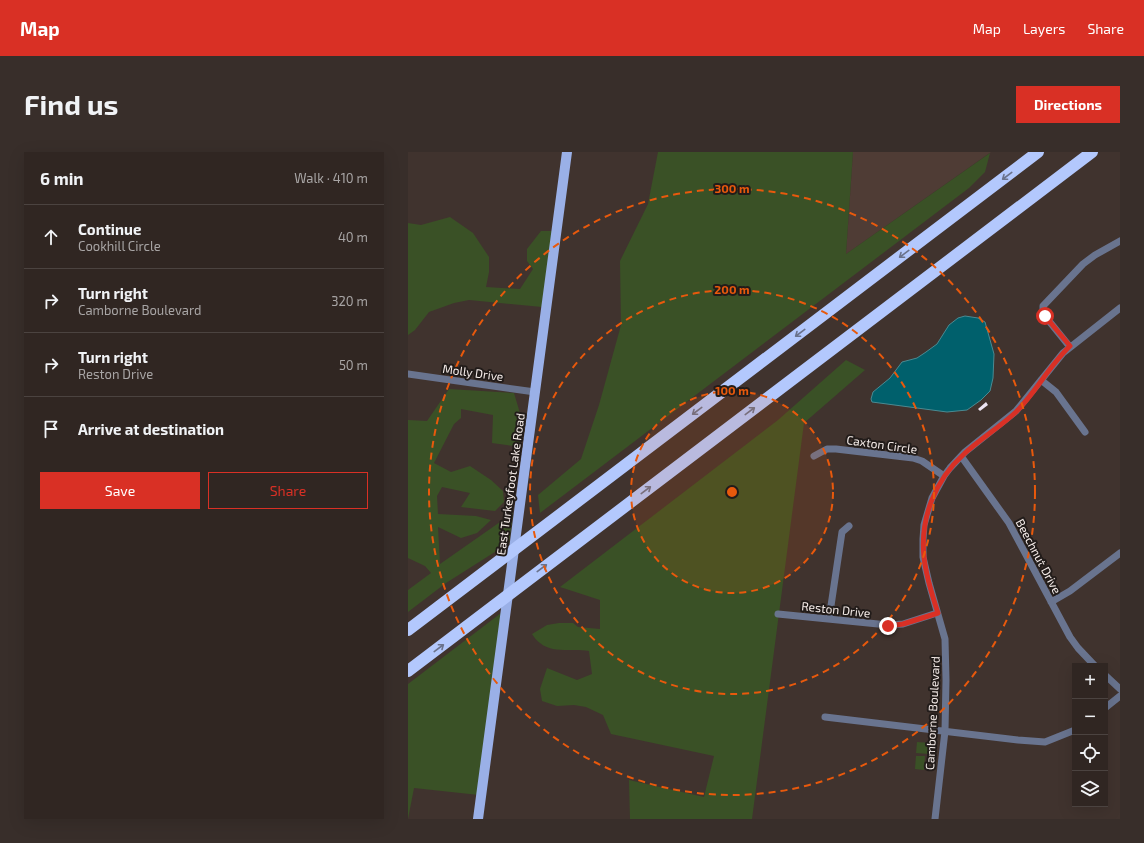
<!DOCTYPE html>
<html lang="en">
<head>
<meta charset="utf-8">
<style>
	:root { --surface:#302622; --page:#382e2a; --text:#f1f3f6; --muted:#a8a5a5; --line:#4b4340; --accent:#d93025 }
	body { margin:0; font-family:"Exo 2",sans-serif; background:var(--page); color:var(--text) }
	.controls { position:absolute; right:12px; bottom:12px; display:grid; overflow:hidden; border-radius:0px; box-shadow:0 4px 16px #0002 }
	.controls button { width:36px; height:36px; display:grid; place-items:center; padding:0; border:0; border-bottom:1px solid var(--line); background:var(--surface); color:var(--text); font:20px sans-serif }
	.stop { position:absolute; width:12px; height:12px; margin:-9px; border:3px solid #d93025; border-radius:50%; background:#fff }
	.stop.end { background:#d93025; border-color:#fff; box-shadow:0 1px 4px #0008 }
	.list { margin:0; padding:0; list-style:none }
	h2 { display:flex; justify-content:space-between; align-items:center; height:52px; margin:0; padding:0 16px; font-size:17px }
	h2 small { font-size:13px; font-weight:400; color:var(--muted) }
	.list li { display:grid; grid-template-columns:26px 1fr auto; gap:12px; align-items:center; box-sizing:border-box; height:64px; padding:0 16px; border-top:1px solid var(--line) }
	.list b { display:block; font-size:15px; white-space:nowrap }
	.list p { margin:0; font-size:13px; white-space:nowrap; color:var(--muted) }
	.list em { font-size:13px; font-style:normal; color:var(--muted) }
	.actions { display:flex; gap:8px; padding:12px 16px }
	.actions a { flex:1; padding:9px 0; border:1px solid var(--accent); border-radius:0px; text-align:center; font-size:14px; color:var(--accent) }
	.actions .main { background:var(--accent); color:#fff }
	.icon { flex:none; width:22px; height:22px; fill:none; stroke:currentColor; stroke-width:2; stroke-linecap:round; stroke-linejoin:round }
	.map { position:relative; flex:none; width:712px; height:667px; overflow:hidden; border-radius:0px }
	header { display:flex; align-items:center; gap:24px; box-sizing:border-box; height:56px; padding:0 20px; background:var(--accent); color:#fff }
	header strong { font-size:19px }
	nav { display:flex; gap:22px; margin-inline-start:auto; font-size:14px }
	.intro { display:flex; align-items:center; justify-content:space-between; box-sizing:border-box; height:96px; padding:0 24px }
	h1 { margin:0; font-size:28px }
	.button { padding:10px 18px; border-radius:0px; background:var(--accent); color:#fff; font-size:14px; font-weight:700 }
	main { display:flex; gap:24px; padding:0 24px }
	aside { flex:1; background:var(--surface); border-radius:0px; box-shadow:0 4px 16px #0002 }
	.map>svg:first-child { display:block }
</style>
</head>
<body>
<header>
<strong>Map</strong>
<nav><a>Map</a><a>Layers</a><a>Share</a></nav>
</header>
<div class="intro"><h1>Find us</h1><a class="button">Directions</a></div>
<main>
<aside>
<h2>6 min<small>Walk · 410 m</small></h2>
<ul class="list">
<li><svg class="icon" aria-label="ahead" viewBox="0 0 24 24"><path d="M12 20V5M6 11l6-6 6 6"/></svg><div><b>Continue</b><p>Cookhill Circle</p></div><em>40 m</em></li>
<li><svg class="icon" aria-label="right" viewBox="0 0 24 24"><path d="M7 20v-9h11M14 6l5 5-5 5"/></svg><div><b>Turn right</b><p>Camborne Boulevard</p></div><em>320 m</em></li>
<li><svg class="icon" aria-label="right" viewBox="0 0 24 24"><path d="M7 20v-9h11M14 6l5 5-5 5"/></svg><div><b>Turn right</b><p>Reston Drive</p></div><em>50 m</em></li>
<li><svg class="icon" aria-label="arrive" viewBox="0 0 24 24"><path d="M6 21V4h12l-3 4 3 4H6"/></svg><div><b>Arrive at destination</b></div></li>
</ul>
<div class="actions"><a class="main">Save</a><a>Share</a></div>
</aside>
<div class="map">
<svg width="712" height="667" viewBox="0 0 712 667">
	<rect width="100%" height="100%" fill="#40332e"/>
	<path fill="#4f3c35" d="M445,0H583L438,102Z"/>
	<path fill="#3a5126" d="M250,0H445L438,102L582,1L577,20L561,36L132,361L130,343L173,307L191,253L213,173L212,109L240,52Z
		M42,65L65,81L81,105V120L78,135L112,137L125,117L119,109V97L133,79H144L134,155L61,148L46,151L21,160L7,178L0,183V71L13,73Z
		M438,208L457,218L396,271L344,667H222L221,628L296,645L306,604L203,582L195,563L178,555L166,553L149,554L134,549L132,537L139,516L169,528L184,522L181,499C165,496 145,502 132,491C129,489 126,485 124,482L139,473L151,471H165L170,475L192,477V448L152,435L370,268Z
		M41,237L106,241L114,268L112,291L105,294L84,291L85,263L53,257V266L46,272L26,311L43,320L62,314L83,328L95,339L96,350L87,359L53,355L62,341L34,335L29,344L30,362L68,364L83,368L69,381L53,386L30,375L32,412L105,361L101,391L38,431L0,460V438L23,421L17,414L0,406V268L19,269Z
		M93,461L71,643L6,636L0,667V532Z
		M509,590L522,591L521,602L508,601Z
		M508,604H517L516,618L507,617Z"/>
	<path fill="#00606c" stroke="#4a8a92" d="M557,164L570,166L577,170L586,202L585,226L582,239L573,248L559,258L539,260L464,250L463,247L465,240L482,226L494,210L509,206L518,200L529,192L541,173L550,166Z"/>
	<path fill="#ece5f4" d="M578,250L580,253L572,259L570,257Z"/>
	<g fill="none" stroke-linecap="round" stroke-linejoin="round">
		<path stroke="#69748f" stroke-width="7" d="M662,195L637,164L635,161V154L675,112L687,103L712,89
			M0,222L127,240
			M633,228L648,240L677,280
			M406,304L419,297H428L505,306L514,309L536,324
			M553,304L601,371L662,485L670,496L687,514
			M643,450L662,439L712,401
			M370,462L480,473L495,472L529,461
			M421,467L434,380L441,374
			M697,523L712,537
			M697,556L712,544
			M417,565L610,588L637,590L667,578
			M527,667L537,579L538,528L537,487L521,431L515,405V387L516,373L524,346L536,324L542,316L557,300L608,259L655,201L712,156"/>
		<path stroke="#9ab0e7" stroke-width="10" d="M70,667L159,0"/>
		<path stroke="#b3c8fd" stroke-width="12" d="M0,478L630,0
			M0,519L684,0"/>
	</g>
	<defs><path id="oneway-shaft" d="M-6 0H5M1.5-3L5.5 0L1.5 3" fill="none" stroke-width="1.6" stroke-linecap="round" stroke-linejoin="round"/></defs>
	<g stroke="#6a728c">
		<use href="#oneway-shaft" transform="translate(599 24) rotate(143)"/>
		<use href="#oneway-shaft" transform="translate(496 102) rotate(143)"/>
		<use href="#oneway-shaft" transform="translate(392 181) rotate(143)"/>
		<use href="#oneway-shaft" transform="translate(289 259) rotate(143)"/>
		<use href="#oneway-shaft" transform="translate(342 259) rotate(-37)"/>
		<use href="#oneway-shaft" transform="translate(238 338) rotate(-37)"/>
		<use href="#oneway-shaft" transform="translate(134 416) rotate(-37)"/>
		<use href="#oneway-shaft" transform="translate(31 496) rotate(-37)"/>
	</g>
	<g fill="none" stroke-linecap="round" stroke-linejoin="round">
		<path stroke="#d93025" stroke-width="5" d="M480,474L495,472L530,461C524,443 518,424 516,405C512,366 527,328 556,302C572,287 592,275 608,260C628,240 641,214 662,194L637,164"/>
	</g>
	<circle cx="324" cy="340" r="101" fill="#e8590c" fill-opacity=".12"/>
	<g fill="none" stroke="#e8590c" stroke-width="2" stroke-dasharray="7 5">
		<circle cx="324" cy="340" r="101"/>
		<circle cx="324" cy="340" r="202"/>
		<circle cx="324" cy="340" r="303"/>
	</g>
	<g text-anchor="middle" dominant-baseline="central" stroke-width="4" stroke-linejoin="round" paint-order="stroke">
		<g font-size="12" fill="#f6edea" stroke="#221c1a">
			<text transform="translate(65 220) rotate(8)">Molly Drive</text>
			<text transform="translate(474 292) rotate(8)">Caxton Circle</text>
			<text transform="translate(102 332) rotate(-82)">East Turkeyfoot Lake Road</text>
			<text transform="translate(631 404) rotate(62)">Beechnut Drive</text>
			<text transform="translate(428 457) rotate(6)">Reston Drive</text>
			<text transform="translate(524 561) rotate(-87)">Camborne Boulevard</text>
		</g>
	</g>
	<circle cx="324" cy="340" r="6" fill="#e8590c" stroke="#221c1a" stroke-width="2"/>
	<g font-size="12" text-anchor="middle" font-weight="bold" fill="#e8590c" stroke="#221c1a" stroke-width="4" stroke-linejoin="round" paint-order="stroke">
		<text x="324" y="41">300 m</text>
		<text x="324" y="142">200 m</text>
		<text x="324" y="243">100 m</text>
	</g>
</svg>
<div class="controls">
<button>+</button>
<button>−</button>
<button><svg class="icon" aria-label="locate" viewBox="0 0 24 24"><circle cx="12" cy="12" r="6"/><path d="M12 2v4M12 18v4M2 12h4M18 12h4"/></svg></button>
<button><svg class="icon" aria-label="layers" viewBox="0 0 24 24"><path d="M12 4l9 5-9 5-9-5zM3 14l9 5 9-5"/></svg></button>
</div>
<div class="stop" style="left:637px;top:164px"></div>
<div class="stop end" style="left:480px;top:474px"></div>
</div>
</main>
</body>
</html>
